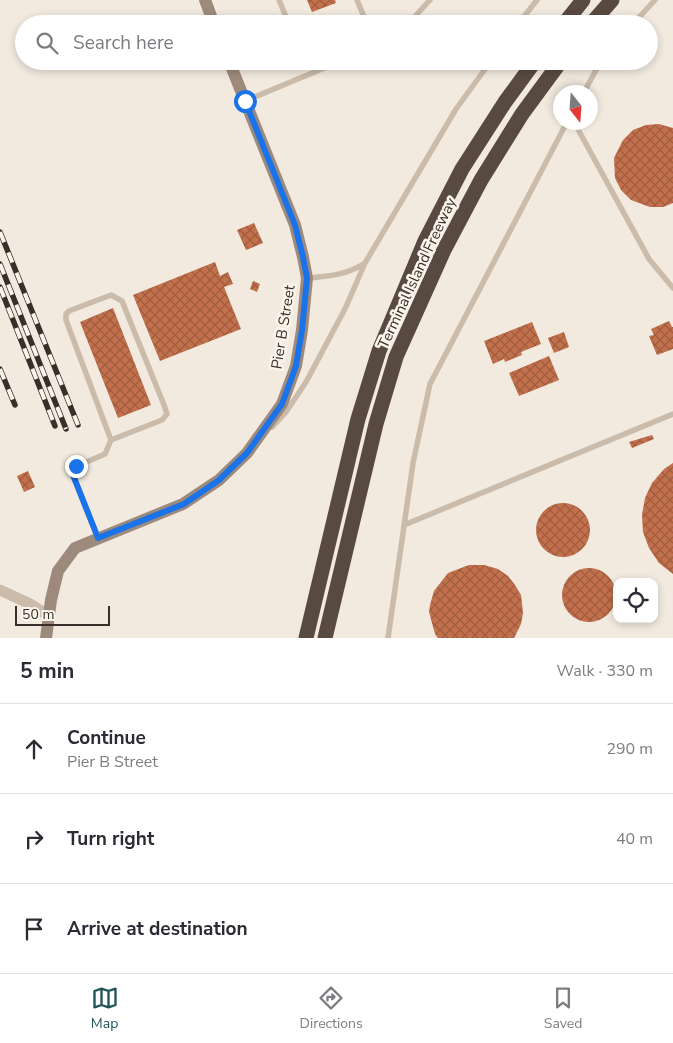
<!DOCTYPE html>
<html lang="en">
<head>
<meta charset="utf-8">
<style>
	:root { --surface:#fff; --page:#f2f2f3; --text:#2b2b33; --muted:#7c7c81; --line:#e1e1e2; --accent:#205259 }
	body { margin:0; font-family:"Nunito Sans",sans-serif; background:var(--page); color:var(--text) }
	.controls { position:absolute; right:15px; bottom:15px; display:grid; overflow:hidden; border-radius:10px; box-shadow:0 2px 8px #0003 }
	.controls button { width:45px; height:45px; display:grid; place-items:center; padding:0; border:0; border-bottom:1px solid var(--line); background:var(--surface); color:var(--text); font:25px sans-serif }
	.compass { position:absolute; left:553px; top:85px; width:45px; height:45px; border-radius:50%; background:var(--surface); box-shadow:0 2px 8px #0003; rotate:163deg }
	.scale { position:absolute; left:15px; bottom:12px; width:95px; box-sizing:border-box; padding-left:5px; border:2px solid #382f2a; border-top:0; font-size:14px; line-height:18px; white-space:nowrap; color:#382f2a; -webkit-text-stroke:4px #faf4eb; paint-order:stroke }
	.stop { position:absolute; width:15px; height:15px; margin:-11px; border:4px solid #1a73e8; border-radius:50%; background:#fff }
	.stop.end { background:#1a73e8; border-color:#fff; box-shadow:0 1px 5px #0008 }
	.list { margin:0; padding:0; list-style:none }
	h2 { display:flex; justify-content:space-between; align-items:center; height:65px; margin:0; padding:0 20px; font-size:21px }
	h2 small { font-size:16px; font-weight:400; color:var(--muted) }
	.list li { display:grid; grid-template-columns:32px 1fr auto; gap:15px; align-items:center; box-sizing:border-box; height:90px; padding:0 20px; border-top:1px solid var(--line) }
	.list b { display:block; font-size:19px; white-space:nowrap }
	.list p { margin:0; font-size:16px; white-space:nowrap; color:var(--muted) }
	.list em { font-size:16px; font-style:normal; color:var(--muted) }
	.icon { flex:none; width:28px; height:28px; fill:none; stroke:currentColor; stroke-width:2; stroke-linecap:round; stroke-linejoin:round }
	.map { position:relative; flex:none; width:673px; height:638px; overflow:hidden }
	.search { position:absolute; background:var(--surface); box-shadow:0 2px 8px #0003; left:15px; right:15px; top:15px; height:55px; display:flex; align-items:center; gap:12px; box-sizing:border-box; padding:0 18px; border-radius:28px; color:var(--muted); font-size:19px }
	.sheet { height:335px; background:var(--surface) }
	nav { display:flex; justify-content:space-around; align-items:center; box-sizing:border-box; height:70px; border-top:1px solid var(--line); background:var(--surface); font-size:14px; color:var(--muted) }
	nav a { display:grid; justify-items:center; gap:2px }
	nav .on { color:var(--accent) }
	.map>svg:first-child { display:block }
</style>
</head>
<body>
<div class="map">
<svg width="673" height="638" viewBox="0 0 673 638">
	<defs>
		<pattern id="building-cross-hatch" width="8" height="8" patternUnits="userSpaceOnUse" patternTransform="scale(1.25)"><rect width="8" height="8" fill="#c3704c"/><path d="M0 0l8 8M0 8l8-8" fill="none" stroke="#9f5c3f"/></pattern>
	</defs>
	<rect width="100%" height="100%" fill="#f2eadf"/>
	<path fill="url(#building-cross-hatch)" d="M307,0H335L336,3L312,12Z
		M659,124L673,128V203L663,207H650L631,200L621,190L615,178L614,158L623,140L633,130L646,125Z
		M254,223L263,243L246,250L237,230Z
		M215,262L220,276L228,272L233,284L224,287L241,329L160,361L133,295Z
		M253,281L260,284L257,292L250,289Z
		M113,308L151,405L118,418L80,322Z
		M669,321L672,327H673V349L657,355L649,336L654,335L651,329Z
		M532,322L541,344L521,352L522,355L505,362L504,359L493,364L484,341Z
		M564,332L569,347L554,353L548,338Z
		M549,356L559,380L519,396L509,373Z
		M652,435L654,439L632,448L629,442Z
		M673,463V574L659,563L649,548L643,532L642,515L645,498L652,483L664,469Z
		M28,471L35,487L24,492L17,476Z
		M536 530a27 27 0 1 1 54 0a27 27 0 1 1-54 0Z
		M469,565H484L498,569L508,576L515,585L521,595L523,613L521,624L514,638H438L435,634L429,612L430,605L434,591L448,573Z
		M562 595a27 27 0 1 1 54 0a27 27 0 1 1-54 0Z"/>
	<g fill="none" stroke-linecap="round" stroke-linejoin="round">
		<path stroke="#cabbaa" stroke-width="5.5" d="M279,0L289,24
			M357,0L367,24
			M408,24L430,0
			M518,24L537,0
			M633,24L655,0
			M584,92L601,61
			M245,101L341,61
			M574,122L649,259L673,288
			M308,278C329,276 347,275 365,263
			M272,427L286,412L306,382L345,309L365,263L456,109L491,61
			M404,525L673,414
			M98,538L71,470L72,468L105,454L111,440L66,320V314L69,311L111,295L122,301L164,405L167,414L162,420L111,440
			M388,638L413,463L430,384L567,122"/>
		<path stroke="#cabbaa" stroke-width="11" d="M0,590L30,604L49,616"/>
		<path stroke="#9e8a7c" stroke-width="12" d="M205,0L214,24
			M46,638L51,600L58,571L75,548L183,504L219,480L247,453L282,404L296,366L302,330L307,278L303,257L295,225L229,61"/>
		<path stroke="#594a41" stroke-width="15" d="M564,24L583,0
			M591,24L612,0
			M306,638L358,419L379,351L425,241L462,169L505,102L535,61
			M325,638L376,424L396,357L444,250L481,180L522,114L561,61"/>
		<defs>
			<path id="rail" d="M0,232L78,425
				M0,264L66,429
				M0,287L55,426
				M0,369L15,405"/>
		</defs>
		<use href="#rail" stroke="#382f2a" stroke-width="5.5"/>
		<use href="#rail" stroke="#faf4eb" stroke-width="4" stroke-dasharray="11" stroke-linecap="butt"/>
	</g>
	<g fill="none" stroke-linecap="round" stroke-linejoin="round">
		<path stroke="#1a73e8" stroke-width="6" d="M76,466L72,468L71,470L98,538L184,504L219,480L247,453L282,404L296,366L302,330L307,278L303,257L295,225L245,101"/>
	</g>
	<g text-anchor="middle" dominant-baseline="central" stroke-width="5" stroke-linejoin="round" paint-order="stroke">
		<g font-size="15" fill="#382f2a" stroke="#faf4eb">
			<text transform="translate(417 273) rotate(-65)">Terminal Island Freeway</text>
			<text transform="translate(283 327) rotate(-81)">Pier B Street</text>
		</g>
	</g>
</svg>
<div class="controls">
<button><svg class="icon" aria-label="locate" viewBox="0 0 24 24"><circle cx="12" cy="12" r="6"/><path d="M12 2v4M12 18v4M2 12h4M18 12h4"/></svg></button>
</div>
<svg class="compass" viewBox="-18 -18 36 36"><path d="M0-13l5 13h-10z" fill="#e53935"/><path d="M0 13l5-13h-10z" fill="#7c7c81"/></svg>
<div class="scale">50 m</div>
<div class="stop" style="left:245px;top:101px"></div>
<div class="stop end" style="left:76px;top:466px"></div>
<div class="search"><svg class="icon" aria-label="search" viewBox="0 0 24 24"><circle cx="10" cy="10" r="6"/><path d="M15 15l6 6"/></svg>Search here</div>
</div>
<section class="sheet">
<h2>5 min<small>Walk · 330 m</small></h2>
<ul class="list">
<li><svg class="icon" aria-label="ahead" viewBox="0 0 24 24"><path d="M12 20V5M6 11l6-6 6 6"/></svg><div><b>Continue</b><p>Pier B Street</p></div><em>290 m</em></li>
<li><svg class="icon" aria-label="right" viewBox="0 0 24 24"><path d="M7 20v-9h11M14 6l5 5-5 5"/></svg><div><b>Turn right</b></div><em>40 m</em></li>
<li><svg class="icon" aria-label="arrive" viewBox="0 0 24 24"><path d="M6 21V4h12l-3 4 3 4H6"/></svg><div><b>Arrive at destination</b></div></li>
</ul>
</section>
<nav>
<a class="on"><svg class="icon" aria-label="map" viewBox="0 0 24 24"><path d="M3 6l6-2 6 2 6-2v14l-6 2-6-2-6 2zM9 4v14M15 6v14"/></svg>Map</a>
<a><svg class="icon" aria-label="directions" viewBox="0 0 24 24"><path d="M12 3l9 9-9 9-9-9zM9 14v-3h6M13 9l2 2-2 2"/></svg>Directions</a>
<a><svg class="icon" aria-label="saved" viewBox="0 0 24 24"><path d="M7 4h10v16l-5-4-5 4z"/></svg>Saved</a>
</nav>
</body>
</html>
